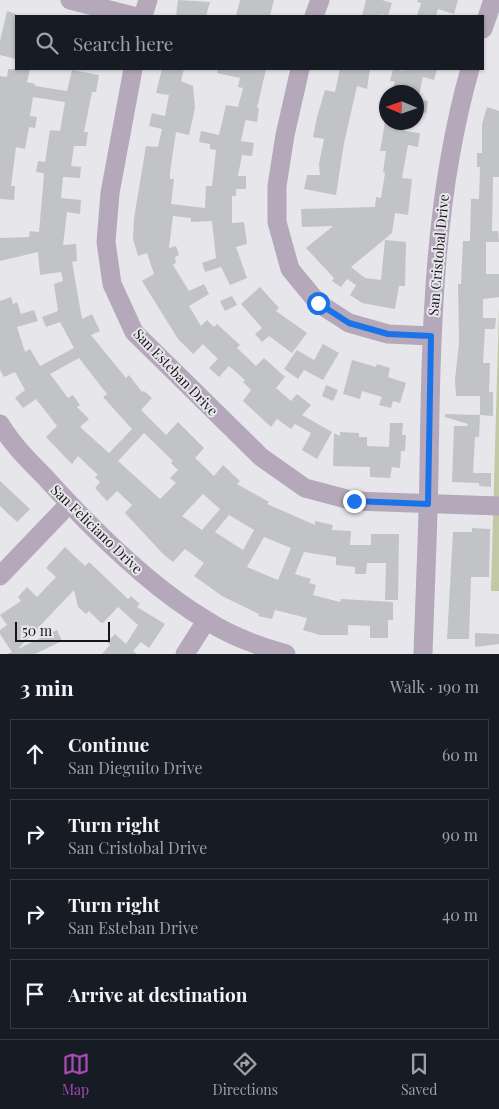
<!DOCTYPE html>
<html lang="en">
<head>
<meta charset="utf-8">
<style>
	:root { --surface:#171b24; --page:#242831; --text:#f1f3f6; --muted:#9ea1a6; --line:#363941; --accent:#a74ab3 }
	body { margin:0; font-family:"Playfair Display",serif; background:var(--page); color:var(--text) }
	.compass { position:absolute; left:379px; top:85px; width:45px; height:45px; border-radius:50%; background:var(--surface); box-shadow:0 1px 4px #0004; rotate:272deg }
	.scale { position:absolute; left:15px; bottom:12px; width:95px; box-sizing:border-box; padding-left:5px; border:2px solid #161617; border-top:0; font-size:14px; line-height:18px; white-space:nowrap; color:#161617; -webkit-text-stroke:4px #e6e6eb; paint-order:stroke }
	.stop { position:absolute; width:15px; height:15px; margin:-11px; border:4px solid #1a73e8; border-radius:50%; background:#fff }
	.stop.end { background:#1a73e8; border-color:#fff; box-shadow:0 1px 5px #0008 }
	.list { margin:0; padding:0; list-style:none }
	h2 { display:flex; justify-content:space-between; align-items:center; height:65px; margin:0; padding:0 20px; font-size:21px }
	h2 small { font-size:16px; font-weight:400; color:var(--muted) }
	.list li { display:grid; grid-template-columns:32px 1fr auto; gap:15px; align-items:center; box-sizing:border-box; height:70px; margin:0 10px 10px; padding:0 10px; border:1px solid var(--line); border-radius:0px }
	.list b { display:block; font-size:19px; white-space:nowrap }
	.list p { margin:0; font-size:16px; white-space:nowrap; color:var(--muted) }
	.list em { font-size:16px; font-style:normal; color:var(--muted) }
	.icon { flex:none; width:28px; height:28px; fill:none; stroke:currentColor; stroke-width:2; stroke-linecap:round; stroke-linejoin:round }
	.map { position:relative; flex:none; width:499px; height:654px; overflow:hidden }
	.search { position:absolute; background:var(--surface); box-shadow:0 1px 4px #0004; left:15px; right:15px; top:15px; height:55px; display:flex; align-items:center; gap:12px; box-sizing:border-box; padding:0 18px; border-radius:0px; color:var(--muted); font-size:19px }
	.sheet { height:385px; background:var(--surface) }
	nav { display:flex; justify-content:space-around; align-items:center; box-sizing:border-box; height:70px; border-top:1px solid var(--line); background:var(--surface); font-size:14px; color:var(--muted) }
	nav a { display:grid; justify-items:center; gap:2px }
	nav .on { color:var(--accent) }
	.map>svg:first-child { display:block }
</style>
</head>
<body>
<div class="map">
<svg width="499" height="654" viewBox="0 0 499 654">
	<rect width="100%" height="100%" fill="#e6e6eb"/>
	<path fill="#c2c7a4" d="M499,308V591H491Z"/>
	<path fill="#c2c3c7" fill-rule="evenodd" d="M178,0L210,2L206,16H176Z
		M240,0H274L270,16H236Z
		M366,0H382L392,3L388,16L381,14L380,16H362Z
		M418,0H458L454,14L438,9L436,16H417L421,3L417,2Z
		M7,11L16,14V59L0,55V41Z
		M8,69H30L27,82L35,84V86L67,91L72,70L99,75L96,92H92L84,132H88L86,146H74L71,166L81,167L80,178L63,177L61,198L81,200L80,214L67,212L63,245L76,244L77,261L72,262L82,319L92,314L100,331L91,335L126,378L129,375L142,392L144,391L152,398L141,410L166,435L178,422L204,448L195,458L214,476L223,465L240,481L237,484L269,502L267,504L315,525V521L333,525L332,530L351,531L350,545H371V534H399L398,600H385L386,563H367L366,574H355V567L336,565V557L304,552L295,574L311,579L309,583L316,585L313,595L340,602L341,599L393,602V620H388V638H370V626L348,625V635H320L303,630L307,618L275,610L272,619L258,616L259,614L222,596L194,576L204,563L185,549L173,562L164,555L125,513L132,505L117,491L107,501L95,488L100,482L95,477L98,475L78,456L72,464L64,456L46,437L57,426L36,399L23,408L15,398L25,390L15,372L4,377L0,370V301L11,297L13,304L17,302L21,314L34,310L38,321L17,327L25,352L30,349L40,366L74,348L60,322L46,327L42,317L58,311L54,284L63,281L61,272L40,275L38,252L0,261V238L29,237L30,231L39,232L44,175L43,173L36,172L38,161L45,162L50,130L60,131L65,102L33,97L30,116L37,117L35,128L29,127L25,149L16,147L11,186H15L14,200L0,199V76L7,77ZM79,358L107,394L103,397L132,429L109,453L80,427L89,419L77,407L80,405L73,395L68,398L50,374ZM144,433L173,461L171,463L178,470L170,478L176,483L160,499L118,461ZM203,494L220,509L202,530L182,516ZM229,515L254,530L243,550L215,532ZM264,537L291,548L278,580L247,567Z
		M162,69H184L181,81L193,86L195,108L189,135L176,132L170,172V179H174L171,204L205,208L206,186H212L216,150L210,149V144L199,142L201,131L219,135L226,105L238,107L243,88L238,87L240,78L217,73L218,69H266L257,108H259L257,122L246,120L245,122L241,141L254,143L252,156L242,155L238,176H246V189H236V196H232V223L244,222L247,244L236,247L247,278L230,285L221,267L205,272L202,263L216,258L212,221L191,222V218L173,216L169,248L176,246L179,255L175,257L176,263L173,265L189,291L204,284L209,294L189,306L201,326L207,320L214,327L217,324L240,345L237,348L256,366L264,358L285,377L276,388L291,401L297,394L311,405L302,415L332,432L317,459L302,450L311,433L295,424L291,429L277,419L271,427L243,401L251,390L243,382L245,380L229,366L219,377L209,368L218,359L203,344L193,354L178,339L142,281L154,274L147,253L138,256L133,239L134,218L146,146L158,147L162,129L149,126L152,113L165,116L169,95L156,93Z
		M340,69H370L367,89L357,86L344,143L336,195L304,189L307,175H320L319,164L324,139L313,137L317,117L325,90L335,92Z
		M393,69L404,71V69H437L434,80L423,77L419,94L393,87L395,82L390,81Z
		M416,99L428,101L426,113L416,111Z
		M487,107L499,111V177H493L492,231H498L499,242H486V274H499V297L483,299V318H496L495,329H485L483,363H490L489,392H493V416L480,415V396H456L455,380L459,343L458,284H461L463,241H470L471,199H479L480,167H477V153H482V124Z
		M385,122H406L404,131L420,133L418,147L408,145L402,178L412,179L408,215L395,213L392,233L351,267L365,278L381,280L385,240L406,242L405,286H399L395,309L362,303L350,295L356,285L347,279L341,287L332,281L334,278L306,248L333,226L302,227L301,209L375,207L376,197L381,198L385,173L383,172L386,151H380Z
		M260,287L279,308L276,311L307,333L292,353L269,336L262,342L255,334L262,328L241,304Z
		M232,296L237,305L225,311L220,301Z
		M323,344L339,353L323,380L304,370L298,379L284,369L297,350L314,360Z
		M352,360L376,367L377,364L390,368L388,377L406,383L400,403L393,401L391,408L379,405L382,397L362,391L360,399L343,394Z
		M326,385L338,390L333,401L322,396Z
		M445,414L480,415L479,437H475L473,473H491V487L479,486V483L452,482L454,426H467L468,424L445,417Z
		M390,423H403L402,435H406L405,451H401L400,468L392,467L390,478L370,477V467L333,466L334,433L340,436V432L359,433V437H367V446L389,447Z
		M0,481L30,509L17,522L0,506Z
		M472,528L490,529L489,577H471L469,639H447L453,532H472Z
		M65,547L85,566L89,562L128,599L131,596L140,604L137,607L165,624L149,648L141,642L133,651L137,654H102L110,645L107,642L115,634L126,644L138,625L118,607L103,623L100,622L89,611L86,614L78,607L74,590L18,649L57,630L62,641L35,654H7L12,652L0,634V630L7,625L0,615L21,601L18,597L27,587L37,597L56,577L46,568Z
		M475,633L499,634V644L475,647Z"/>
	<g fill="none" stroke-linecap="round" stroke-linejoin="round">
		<path stroke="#b4a8ba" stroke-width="19" d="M70,0L133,16
			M143,16L148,0
			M314,16L320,0
			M483,29L493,0
			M133,69L110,193L106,242L112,284L134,332L261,457L305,488L354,501L499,506
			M300,69L285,135L277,186V222L290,269L318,303L349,323L388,334L431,336
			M0,424C12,444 28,460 44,476C89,526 149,586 206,620C230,636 258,646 286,654
			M0,576L69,504
			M185,654L206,621
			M423,654C425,592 428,531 429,469C431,334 433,199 470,69"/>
	</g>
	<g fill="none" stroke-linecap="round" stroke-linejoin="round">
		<path stroke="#1a73e8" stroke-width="6" d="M318,303L349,323L388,334L431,336L428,504L354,501"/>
	</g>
	<g text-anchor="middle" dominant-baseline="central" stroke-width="4" stroke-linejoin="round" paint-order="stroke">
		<g font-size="14" fill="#161617" stroke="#e6e6eb">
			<text transform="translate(438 255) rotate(-85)">San Cristobal Drive</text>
			<text transform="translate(176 372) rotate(46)">San Esteban Drive</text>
			<text transform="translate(97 529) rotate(44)">San Feliciano Drive</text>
		</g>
	</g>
</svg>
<svg class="compass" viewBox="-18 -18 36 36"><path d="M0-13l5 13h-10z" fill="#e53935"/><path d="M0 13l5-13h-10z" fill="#9ea1a6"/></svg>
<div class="scale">50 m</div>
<div class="stop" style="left:318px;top:303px"></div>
<div class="stop end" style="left:354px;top:501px"></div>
<div class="search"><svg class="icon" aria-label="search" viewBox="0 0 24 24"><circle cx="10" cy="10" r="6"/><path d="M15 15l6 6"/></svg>Search here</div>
</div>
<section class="sheet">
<h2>3 min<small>Walk · 190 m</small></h2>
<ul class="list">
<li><svg class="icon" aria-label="ahead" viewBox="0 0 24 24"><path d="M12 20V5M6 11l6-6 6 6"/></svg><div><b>Continue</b><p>San Dieguito Drive</p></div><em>60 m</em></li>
<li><svg class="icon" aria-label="right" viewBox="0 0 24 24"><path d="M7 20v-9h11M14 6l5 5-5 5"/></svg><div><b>Turn right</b><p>San Cristobal Drive</p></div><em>90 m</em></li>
<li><svg class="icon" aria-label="right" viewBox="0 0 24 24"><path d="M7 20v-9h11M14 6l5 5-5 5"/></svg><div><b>Turn right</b><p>San Esteban Drive</p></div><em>40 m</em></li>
<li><svg class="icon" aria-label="arrive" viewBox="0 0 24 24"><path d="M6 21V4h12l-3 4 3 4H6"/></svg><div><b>Arrive at destination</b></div></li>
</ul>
</section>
<nav>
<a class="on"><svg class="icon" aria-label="map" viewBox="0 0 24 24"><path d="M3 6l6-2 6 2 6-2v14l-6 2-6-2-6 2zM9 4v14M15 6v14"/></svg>Map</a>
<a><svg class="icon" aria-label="directions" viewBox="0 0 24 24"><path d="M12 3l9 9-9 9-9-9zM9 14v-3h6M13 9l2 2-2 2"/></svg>Directions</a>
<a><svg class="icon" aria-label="saved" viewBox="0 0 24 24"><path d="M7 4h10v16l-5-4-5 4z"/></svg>Saved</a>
</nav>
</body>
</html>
